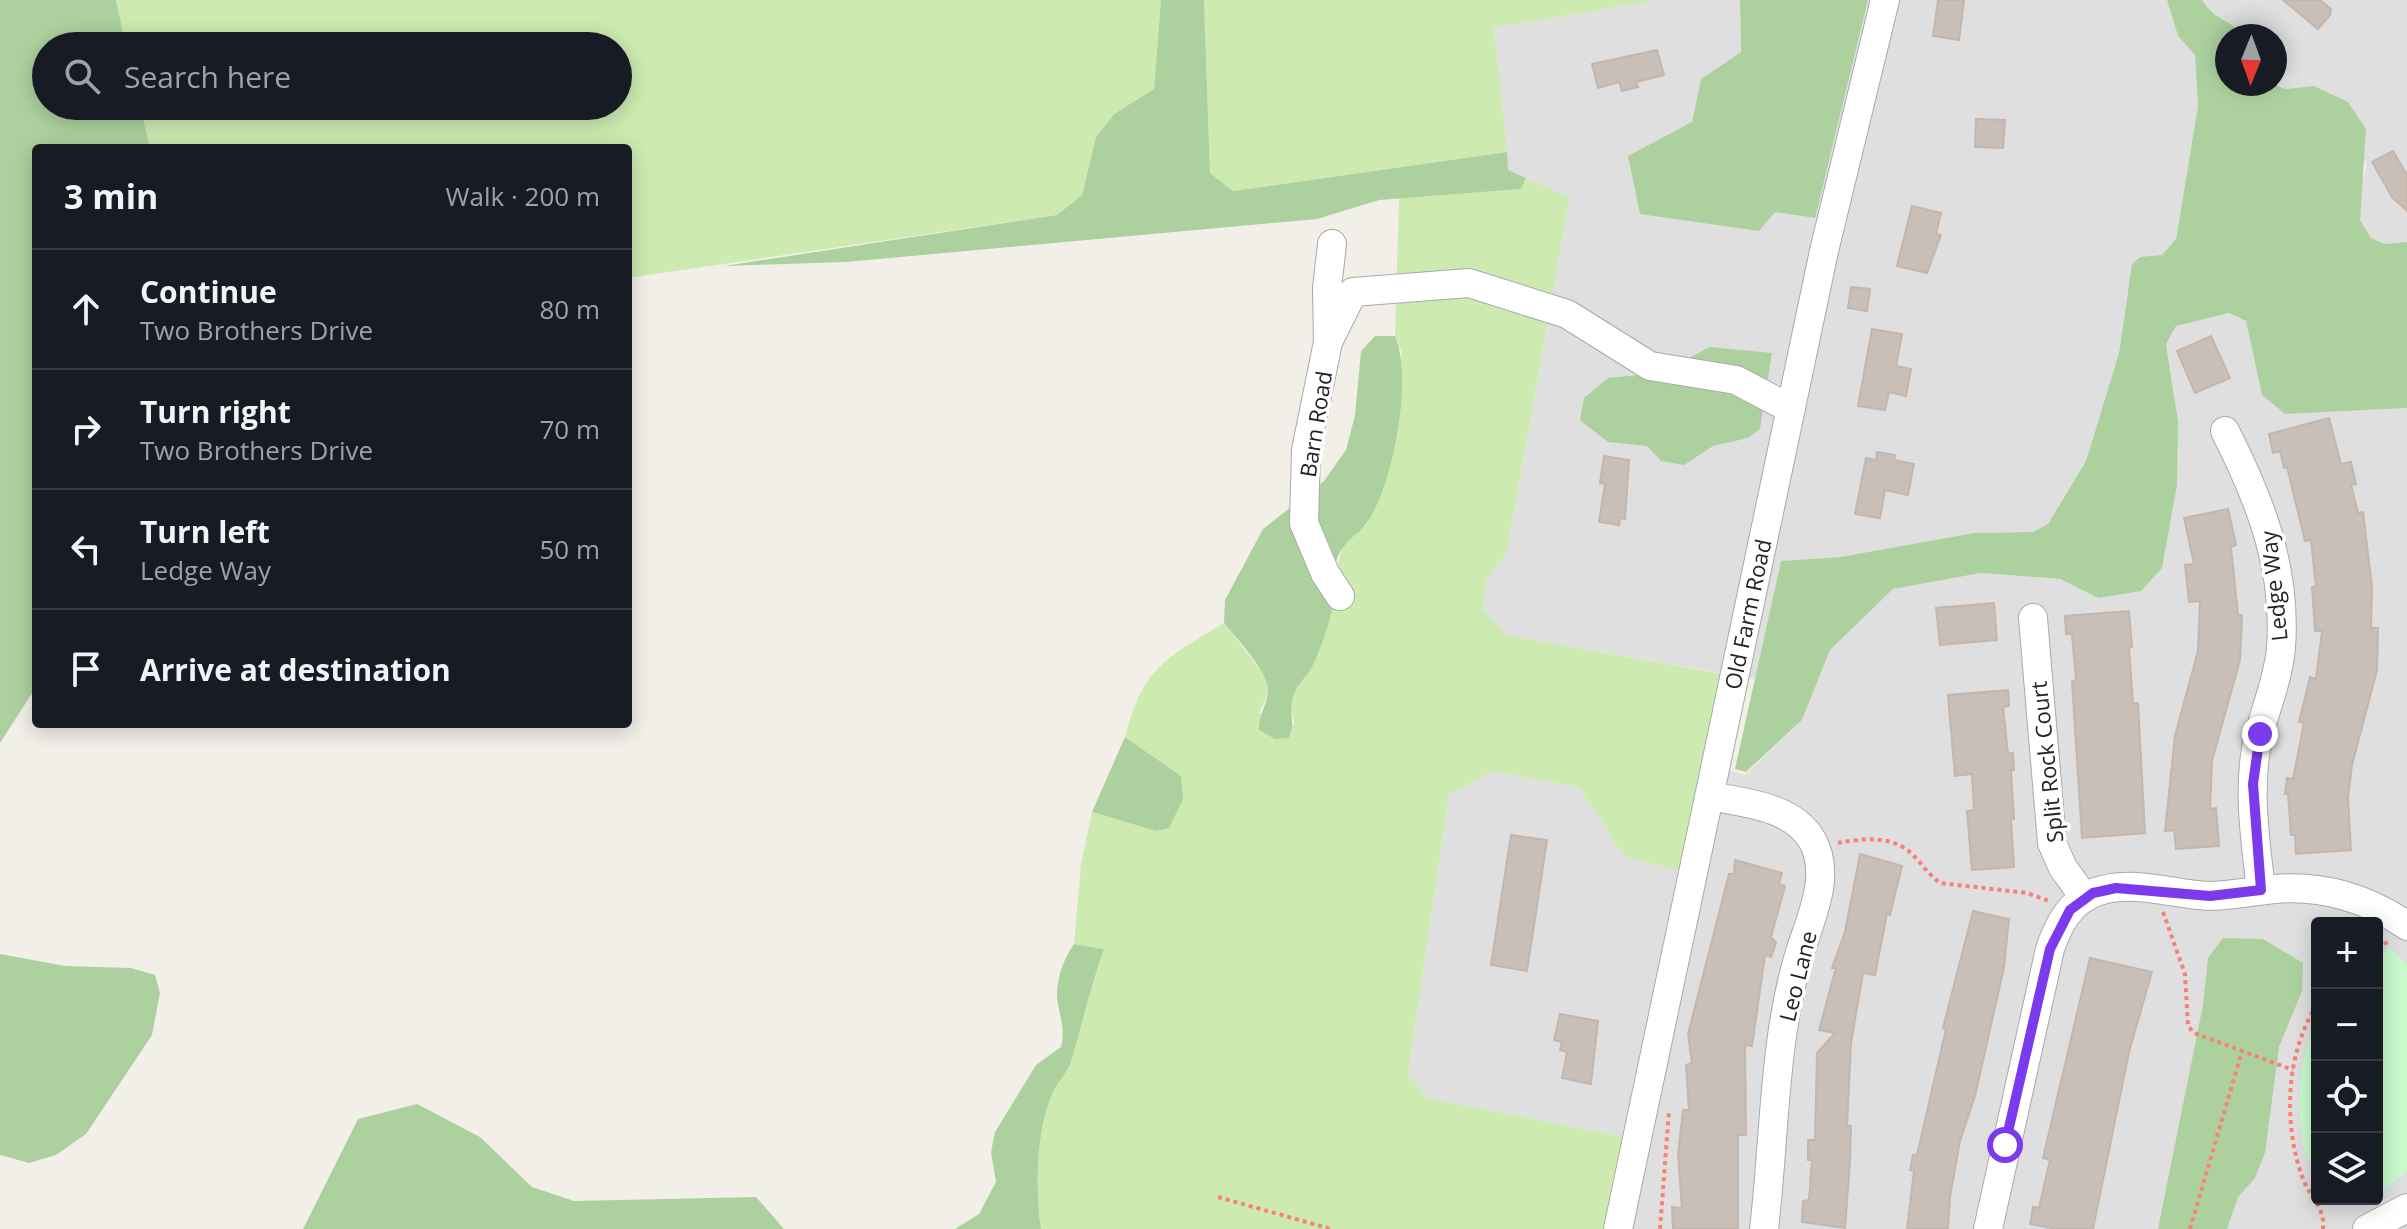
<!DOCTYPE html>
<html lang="en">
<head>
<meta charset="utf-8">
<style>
	:root { --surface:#171b24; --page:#242831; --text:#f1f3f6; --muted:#9ea1a6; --line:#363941 }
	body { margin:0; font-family:"Open Sans",sans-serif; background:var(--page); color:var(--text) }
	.controls { position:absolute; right:24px; bottom:24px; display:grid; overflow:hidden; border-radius:8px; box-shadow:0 4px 20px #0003 }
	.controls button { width:72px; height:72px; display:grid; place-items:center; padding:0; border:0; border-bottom:2px solid var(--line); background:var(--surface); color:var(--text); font:40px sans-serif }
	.compass { position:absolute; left:2215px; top:24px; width:72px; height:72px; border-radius:50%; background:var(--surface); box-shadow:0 4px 20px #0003; rotate:181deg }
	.stop { position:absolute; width:24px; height:24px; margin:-18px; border:6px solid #7c3aed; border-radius:50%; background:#fff }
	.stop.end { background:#7c3aed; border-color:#fff; box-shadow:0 2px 8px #0008 }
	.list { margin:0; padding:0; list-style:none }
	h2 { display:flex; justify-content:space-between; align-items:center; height:104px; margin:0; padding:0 32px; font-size:34px }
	h2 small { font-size:26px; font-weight:400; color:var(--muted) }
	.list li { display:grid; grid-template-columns:52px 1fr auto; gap:24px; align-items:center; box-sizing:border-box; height:120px; padding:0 32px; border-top:2px solid var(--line) }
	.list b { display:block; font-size:30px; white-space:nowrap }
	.list p { margin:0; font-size:26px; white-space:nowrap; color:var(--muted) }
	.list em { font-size:26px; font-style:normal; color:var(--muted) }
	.icon { flex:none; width:44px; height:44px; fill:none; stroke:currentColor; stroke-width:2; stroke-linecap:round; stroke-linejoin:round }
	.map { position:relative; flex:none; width:2407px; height:1229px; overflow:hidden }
	.search { position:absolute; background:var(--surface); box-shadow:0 4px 20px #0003; left:32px; top:32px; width:600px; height:88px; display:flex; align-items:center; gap:20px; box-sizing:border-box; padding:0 28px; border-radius:44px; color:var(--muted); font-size:30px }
	.panel { position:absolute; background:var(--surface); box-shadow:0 4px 20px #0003; left:32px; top:144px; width:600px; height:584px; border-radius:8px }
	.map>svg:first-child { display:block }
</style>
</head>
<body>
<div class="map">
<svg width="2407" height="1229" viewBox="0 0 2407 1229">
	<rect width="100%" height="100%" fill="#f2efe9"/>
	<path fill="#e0dfdf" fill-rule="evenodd" d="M1659,0H1740L1741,52L1701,79L1692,121L1775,212L1814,218L1868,0H2167L2178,36L2195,55L2198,106L2176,239L2162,256L2140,257L2132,264L2119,353L2086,461L2048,524L2033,532L1974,533L1840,557L1781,561L1755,679L1505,635L1483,609L1486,581L1507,551L1570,197L1508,170L1494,28Z
		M2202,0H2407V242L2385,245L2371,238L2360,220L2359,195L2367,164L2314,86L2285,89L2273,84L2275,36H2244L2213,16Z
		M2229,313L2246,321L2262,395L2285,414L2407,408V1229H1629L1727,770L1745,775L1802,720L1830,650L1893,589L1981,573L2060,579L2098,598L2178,421L2166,343L2176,326ZM2317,923H2377V1199H2317Z
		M1492,771L1579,787L1625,857L1681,871L1625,1137L1427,1098L1408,1074L1449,795Z"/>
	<path fill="#cdebb0" d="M116,0H1161L1154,90L1114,114L1096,137L1082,195L1057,215L628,278V148H150L140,106H618V46H126Z
		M1204,0H1659L1494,28L1507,152L1233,191L1210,173Z
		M1526,178L1570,197L1507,551L1486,581L1483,609L1506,635L1723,674L1681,871L1625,857L1579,787L1492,771L1449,795L1408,1074L1427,1098L1625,1137L1607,1229H1041C1035,1189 1036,1126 1055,1088C1059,1079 1068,1073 1071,1062C1082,1024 1091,987 1104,949L1074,944L1081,865L1092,812L1156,831L1181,776L1125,737C1144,666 1165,659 1224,623L1268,680V694L1259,713L1295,725L1290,706L1293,693L1314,664L1343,544L1368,523L1402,353L1395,336L1399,198L1521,189Z"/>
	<path fill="#add19e" d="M0,0H116L126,46H46V106H140L150,148H36V687L0,743Z
		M1161,0H1204L1210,173L1233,191L1507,152L1508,170L1526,178L1521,189L1379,200L1317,219L846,262L724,266L1057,215L1082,195L1096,137L1114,114L1154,89Z
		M1740,0H1868L1815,218L1775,212L1759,231L1640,214L1628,156L1692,122L1701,79L1741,52Z
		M2167,0H2202C2216,22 2232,20 2244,36H2227V84H2273L2285,89L2314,86L2348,102L2366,129L2360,220L2371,238L2385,244L2407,242V408L2285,414L2262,395L2246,321L2229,313L2176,326L2166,344L2178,421L2177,485L2162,568L2141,591L2098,598L2060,579L1981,573L1893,589L1830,650L1802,720L1746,772L1735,769L1781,561L1840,557L1974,533L2033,532L2048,524L2086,461L2119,353L2132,264L2140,257L2162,255L2176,239L2198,106L2195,55L2178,36Z
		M1375,336H1395C1413,377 1394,479 1370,518C1358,538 1341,539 1335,566C1333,578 1335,590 1333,602C1331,621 1322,643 1315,661C1310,674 1297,683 1293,697C1288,711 1296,722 1289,738L1275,739L1259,730C1259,714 1266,707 1268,693C1271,674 1236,638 1224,623L1225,600L1263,529L1324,481L1346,450L1355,415L1361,351Z
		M1710,347L1772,353L1760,429L1748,438L1713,446L1684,465L1661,461L1647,446L1608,442L1580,420L1584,398L1608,378L1660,373Z
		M1125,737L1181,776L1183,799L1169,828L1156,831L1092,812Z
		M2223,938L2263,939L2303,963L2302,991L2279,1047L2265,1153L2255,1178L2238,1197L2227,1229H2158L2203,1005L2208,958Z
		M1074,944L1104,949C1091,986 1082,1024 1071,1062C1068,1072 1060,1079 1055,1088C1036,1125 1035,1189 1041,1229H955L979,1214L996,1182L991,1152L995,1132L1036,1065L1061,1047C1065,1030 1061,1021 1058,1004C1054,984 1063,960 1074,944Z
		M0,954L65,966L131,968L155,975L160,993L152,1035L86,1134L56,1155L29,1163L0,1155Z
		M417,1104L480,1137L532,1187L574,1201L756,1197L784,1229H303L358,1119Z"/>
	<path fill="#c8facc" d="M2390,947L2407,965V1171L2377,1195V957Z
		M2317,1021V1177C2313,1167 2307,1157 2304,1147C2296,1117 2299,1047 2317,1021Z"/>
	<path fill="#c7bfb8" stroke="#c4b6ab" stroke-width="2" d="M1938,0H1964L1959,40L1933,36Z
		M2283,0H2320L2331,9L2330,15L2318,29Z
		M1657,50L1664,75L1636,82L1638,87L1622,91L1619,82L1598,88L1592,64Z
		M1976,119L2005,120L2003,148L1975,147Z
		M2393,151L2407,175V211L2392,197L2372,162Z
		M1912,206L1941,213L1936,234L1941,235L1927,273L1897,266Z
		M1851,287L1870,289L1867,311L1848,308Z
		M1872,329L1902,334L1896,366L1911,369L1906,396L1889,392L1885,410L1858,406Z
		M2211,336L2230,378L2195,393L2177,351Z
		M2329,418L2341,464L2351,462L2356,484L2351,485L2358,513L2363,512L2372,587L2371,628H2378L2377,670L2352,765L2348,798L2351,850L2296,854L2295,835H2291L2288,794H2285L2287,778L2293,779L2304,723L2299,722L2310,677L2316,679L2322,631H2315L2312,587H2316L2311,540L2305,541L2287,467L2284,468L2280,451L2273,453L2269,434Z
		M1877,452L1895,455L1894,460L1914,464L1908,495L1885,490L1880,518L1855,514L1866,458L1876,460Z
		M1604,456L1629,460L1625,519L1620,518L1619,525L1599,522L1605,484L1600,483Z
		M2228,509L2236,545L2231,547L2238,615H2242L2240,660L2212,761L2210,809L2216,808L2219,846L2176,849L2174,830L2165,831L2175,736L2198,651L2200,601L2189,602L2185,565L2194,564L2184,518Z
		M1994,603L1997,640L1940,645L1936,608Z
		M2129,611L2132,647H2129L2133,704L2138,703L2145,833L2082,838L2072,681L2076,680L2072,634H2066L2065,616Z
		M2008,690L2009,706L2003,707L2008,754L2013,753L2014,770L2011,771L2014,819L2011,820L2014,867L1972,870L1967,811L1974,810L1972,774L1955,776L1948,695Z
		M1511,835L1547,840L1527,971L1491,965Z
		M1860,854L1902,866L1890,915L1887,914L1875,975L1863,973L1851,1043L1847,1125L1851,1126L1850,1161L1845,1228L1802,1222L1803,1201L1809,1200L1812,1160H1808V1140H1815L1817,1053L1835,1033L1819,1030L1836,968H1832L1845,932Z
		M1735,860L1782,873L1779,884L1785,886L1771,937L1776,943L1771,957L1765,955L1752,1046L1745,1045L1746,1135H1738V1229H1673L1672,1207L1682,1208L1678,1154L1683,1110H1689L1686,1065L1692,1063L1688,1034L1729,874H1734Z
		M1973,911L2009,919L2004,967L1975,1096L1960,1141L1950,1197L1948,1229H1907L1914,1171L1910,1170L1913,1155H1917L1946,1029L1943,1028Z
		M2090,958L2152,972L2129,1052L2093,1229H2056L2030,1224L2033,1207L2039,1208L2050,1160L2043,1158Z
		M1560,1014L1598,1021L1591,1084L1562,1078L1567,1052L1560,1050L1562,1042L1554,1040Z"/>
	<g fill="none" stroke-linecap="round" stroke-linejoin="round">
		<defs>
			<path id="minor" d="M1332,244L1327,288L1328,342L1306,450L1304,523L1325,573L1340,596
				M1328,342L1353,292L1469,283L1567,314L1650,366L1736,380L1791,409
				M2225,431C2260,500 2287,568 2281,648C2278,683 2262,715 2256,749C2248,795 2256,845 2261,890
				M2033,618L2052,843L2063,868L2085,898
				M1710,796C1745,803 1792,806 1812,840C1832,875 1811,917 1800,952C1773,1040 1775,1137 1764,1229
				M1618,1229L1824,251L1885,0
				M1988,1229L2050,949C2058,926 2069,903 2093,893C2129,878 2171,894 2208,896C2231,896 2252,891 2275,889C2322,885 2368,898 2407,926
				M2367,1229L2407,1208"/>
		</defs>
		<use href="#minor" stroke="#a9a9a9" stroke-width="30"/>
		<path stroke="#fa8072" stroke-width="4" stroke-dasharray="4 4" stroke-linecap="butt" d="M1838,843C1862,838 1894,835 1913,855C1922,864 1929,875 1940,883L2027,893L2049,901
			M2163,912L2185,974L2188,1026L2194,1033L2293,1070
			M2377,948L2389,941
			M2317,1005C2285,1054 2283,1125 2303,1179C2311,1199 2325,1207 2323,1229
			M1218,1197L1331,1229
			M1660,1229L1669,1111
			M2190,1229L2242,1051"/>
		<use href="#minor" stroke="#fff" stroke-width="28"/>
	</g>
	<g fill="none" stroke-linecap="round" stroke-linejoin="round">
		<path stroke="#7c3aed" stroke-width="10" d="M2005,1145L2050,949L2070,910L2093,893L2116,888L2210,896L2261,890L2253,784L2260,734"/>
	</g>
	<g text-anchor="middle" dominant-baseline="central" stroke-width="7" stroke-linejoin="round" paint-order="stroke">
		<g font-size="22" fill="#222" stroke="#fff">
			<text transform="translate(1315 424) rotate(-81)">Barn Road</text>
			<text transform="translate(2273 586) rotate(-96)">Ledge Way</text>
			<text transform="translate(1747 614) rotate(-78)">Old Farm Road</text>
			<text transform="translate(2046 762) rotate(-96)">Split Rock Court</text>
			<text transform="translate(1797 976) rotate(-76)">Leo Lane</text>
		</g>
	</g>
</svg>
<div class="controls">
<button>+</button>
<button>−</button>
<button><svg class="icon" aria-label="locate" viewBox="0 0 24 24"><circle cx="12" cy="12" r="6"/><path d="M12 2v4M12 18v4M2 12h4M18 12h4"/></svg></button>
<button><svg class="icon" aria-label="layers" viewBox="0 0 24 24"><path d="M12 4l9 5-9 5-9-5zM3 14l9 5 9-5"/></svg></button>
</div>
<svg class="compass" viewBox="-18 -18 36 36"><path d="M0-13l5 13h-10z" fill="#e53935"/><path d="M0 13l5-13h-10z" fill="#9ea1a6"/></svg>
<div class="stop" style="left:2005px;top:1145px"></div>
<div class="stop end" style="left:2260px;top:734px"></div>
<div class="search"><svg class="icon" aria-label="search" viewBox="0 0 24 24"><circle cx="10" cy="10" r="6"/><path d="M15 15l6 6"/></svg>Search here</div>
<section class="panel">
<h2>3 min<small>Walk · 200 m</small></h2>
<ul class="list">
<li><svg class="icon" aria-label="ahead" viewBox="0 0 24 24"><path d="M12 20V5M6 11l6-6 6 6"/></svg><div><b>Continue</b><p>Two Brothers Drive</p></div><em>80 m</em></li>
<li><svg class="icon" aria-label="right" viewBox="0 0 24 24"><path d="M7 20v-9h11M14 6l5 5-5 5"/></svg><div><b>Turn right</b><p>Two Brothers Drive</p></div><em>70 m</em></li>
<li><svg class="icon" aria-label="left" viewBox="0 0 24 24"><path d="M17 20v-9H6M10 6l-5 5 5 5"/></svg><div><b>Turn left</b><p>Ledge Way</p></div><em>50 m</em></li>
<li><svg class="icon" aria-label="arrive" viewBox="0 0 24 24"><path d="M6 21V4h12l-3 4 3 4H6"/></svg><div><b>Arrive at destination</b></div></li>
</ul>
</section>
</div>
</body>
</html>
